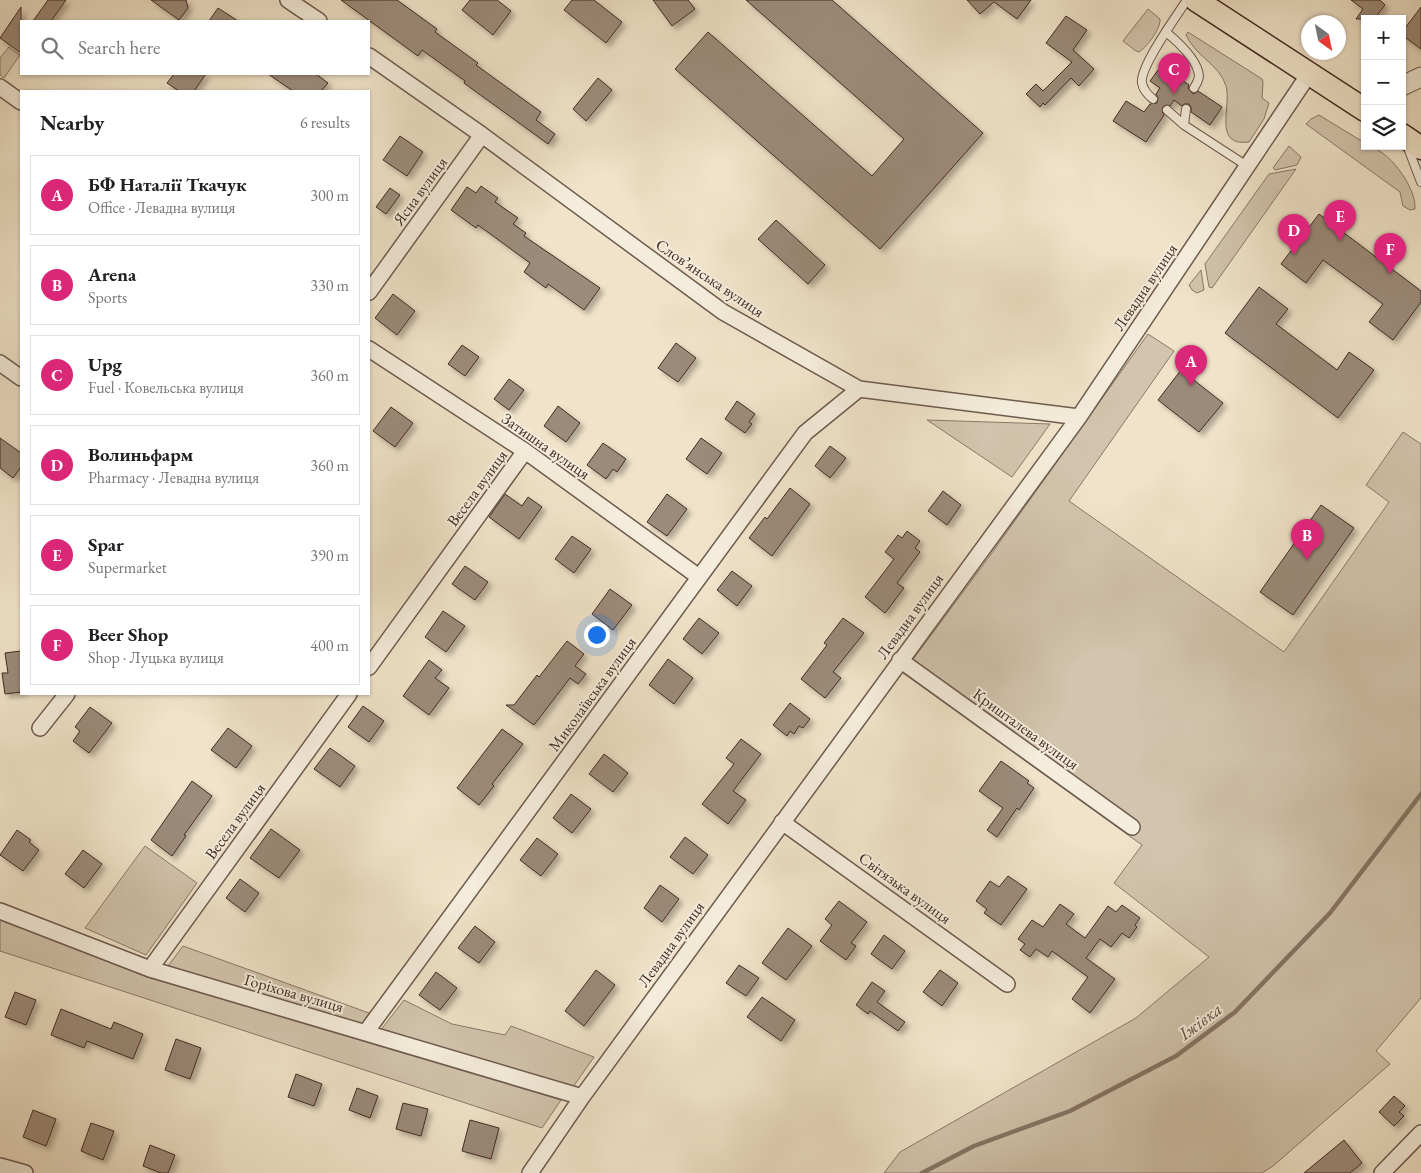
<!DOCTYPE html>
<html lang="en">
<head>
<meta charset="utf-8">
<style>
	:root { --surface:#fff; --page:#f6f6f6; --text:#202124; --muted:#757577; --line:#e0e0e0; --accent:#db2777 }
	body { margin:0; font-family:"EB Garamond",serif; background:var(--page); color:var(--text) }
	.controls { position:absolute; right:15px; top:15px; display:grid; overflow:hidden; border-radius:0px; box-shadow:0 1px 4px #0004 }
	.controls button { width:45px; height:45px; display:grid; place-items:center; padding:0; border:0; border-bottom:1px solid var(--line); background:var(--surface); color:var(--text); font:25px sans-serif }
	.compass { position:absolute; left:1301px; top:15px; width:45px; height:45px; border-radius:50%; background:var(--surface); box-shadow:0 1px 4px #0004; rotate:147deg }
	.you { position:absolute; left:596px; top:634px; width:18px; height:18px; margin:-12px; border:4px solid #fff; border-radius:50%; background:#1a73e8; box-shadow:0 0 0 8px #1a73e833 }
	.badge { display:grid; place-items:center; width:32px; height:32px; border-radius:50%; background:var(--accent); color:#fff; font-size:16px; font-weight:700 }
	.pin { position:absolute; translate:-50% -41px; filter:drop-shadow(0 1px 2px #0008) }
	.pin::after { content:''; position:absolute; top:26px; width:18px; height:15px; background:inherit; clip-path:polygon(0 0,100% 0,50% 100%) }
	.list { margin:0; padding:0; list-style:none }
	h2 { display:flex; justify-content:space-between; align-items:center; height:65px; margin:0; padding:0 20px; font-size:21px }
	h2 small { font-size:16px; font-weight:400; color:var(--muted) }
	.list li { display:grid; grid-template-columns:32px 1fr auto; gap:15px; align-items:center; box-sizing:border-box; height:80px; margin:0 10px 10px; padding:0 10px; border:1px solid var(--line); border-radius:0px }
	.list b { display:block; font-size:19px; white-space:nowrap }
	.list p { margin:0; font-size:16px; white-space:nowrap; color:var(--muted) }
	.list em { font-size:16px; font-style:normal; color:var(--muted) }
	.icon { flex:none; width:28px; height:28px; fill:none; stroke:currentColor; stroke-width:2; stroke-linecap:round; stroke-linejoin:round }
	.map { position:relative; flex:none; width:1421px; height:1173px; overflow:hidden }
	.search { position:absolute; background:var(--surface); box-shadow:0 1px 4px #0004; left:20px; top:20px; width:350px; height:55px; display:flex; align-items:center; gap:12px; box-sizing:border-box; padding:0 18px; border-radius:0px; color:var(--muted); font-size:19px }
	.panel { position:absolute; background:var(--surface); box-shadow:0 1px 4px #0004; left:20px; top:90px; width:350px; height:605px; border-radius:0px }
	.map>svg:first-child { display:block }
</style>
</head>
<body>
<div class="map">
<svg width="1421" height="1173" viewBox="0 0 1421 1173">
	<defs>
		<filter id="shadow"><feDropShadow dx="4" dy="4" stdDeviation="2.5" flood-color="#0004"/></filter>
	</defs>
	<rect width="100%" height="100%" fill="#f0e3c9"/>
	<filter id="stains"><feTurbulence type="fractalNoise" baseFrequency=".004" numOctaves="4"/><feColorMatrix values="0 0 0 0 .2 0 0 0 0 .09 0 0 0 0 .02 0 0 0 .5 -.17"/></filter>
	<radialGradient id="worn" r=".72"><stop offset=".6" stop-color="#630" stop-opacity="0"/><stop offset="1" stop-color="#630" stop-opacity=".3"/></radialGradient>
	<path fill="#d2c4ad" stroke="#8a7869" d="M1148,9L1160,19C1161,28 1148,46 1139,52L1136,51L1123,41Z
		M1188,32L1262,79L1263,82L1262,98L1269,103L1264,119L1249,142C1212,147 1232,106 1226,86C1220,65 1195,56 1186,35Z
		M9,47L20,55L4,78L0,75V58Z
		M1319,115L1365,143V146C1387,146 1417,188 1415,209L1410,210L1403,206L1400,192L1306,124L1311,119Z
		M1289,146L1301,157L1297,165L1275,170L1273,168Z
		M1296,169L1212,288L1209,287L1205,264L1269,174Z
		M1201,270L1204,290L1197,293L1192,290L1189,285Z
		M1148,334L1174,351L1069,501L1284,652L1389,502L1366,485L1403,432L1421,444V998L1376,1051L1390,1064L1273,1166L1262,1173H884L900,1152L1136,1018L1209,957L1114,883L1142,845L903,673L989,557Z
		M927,420L1050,424L1012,477Z
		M145,846L197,883L146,955L85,928Z
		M0,919L147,977L561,1100L542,1128L0,951Z
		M183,946L369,1013L362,1024L168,966Z
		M404,1000L452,1024L505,1035L511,1026L594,1057L573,1087L380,1031Z"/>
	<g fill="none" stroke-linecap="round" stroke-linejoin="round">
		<path stroke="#867566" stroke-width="4.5" d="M922,1173L974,1146L1070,1111L1176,1056L1235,1012L1330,913L1421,794"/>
	</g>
	<path fill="#9c8b7a" stroke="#412c25" filter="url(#shadow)" d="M48,0H66L51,21H33Z
		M151,0H186L188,8L179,20Z
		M341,0H397L437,29L435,32L478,63L476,65L541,112L536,120L555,134L548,144L464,83L465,81L422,50L418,56Z
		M470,0H497L511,11L493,35L462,10Z
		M572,0H594L622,22L606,43L564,10Z
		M653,0H688L695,9L672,26Z
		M746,0H832L983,133L880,249L675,69L708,32L872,176L904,139Z
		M967,0H1031L1017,19L994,2L980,14Z
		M1351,0H1380L1385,5L1374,19H1356L1363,9Z
		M21,7V53L0,38Z
		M1421,7V49L1402,35V32Z
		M218,8L238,21H209Z
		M1066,16L1087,30L1073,50L1094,69L1079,86L1071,78L1045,105L1043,103L1040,107L1026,94L1036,84L1043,91L1072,62L1046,43Z
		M1161,66L1189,85L1188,88L1191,92L1194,94L1198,91L1222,107L1210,125L1191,112V107L1189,104H1184L1182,106L1174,100L1170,106L1166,105L1163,107L1162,111L1164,115L1146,142L1113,121L1126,101L1144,112L1150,104L1157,103L1158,98L1156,94L1160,88L1150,81Z
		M174,74H206L194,91H179L167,83Z
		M268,74H316L328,83L321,91H293Z
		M598,78L612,90L586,121L573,109Z
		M400,136L423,152L407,176L383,160Z
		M481,186L498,198L495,202L518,218L513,224L526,233L524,236L600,288L584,310L548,284L546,288L524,272L530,263L478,225L476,228L451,210L467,187L476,193Z
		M390,188L400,195L386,214L376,207Z
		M1319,214L1421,291V302L1393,340L1369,322L1383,304L1323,260L1306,283L1281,264Z
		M776,220L825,265L808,284L758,239Z
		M1259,287L1288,309L1276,324L1337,370L1349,352L1374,370L1338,418L1225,333Z
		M393,294L415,311L397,335L375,318Z
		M676,343L696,358L678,382L658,368Z
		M462,345L479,357L465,376L448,364Z
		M1181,370L1223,403L1199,432L1158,400Z
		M509,379L524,390L509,410L494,399Z
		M737,401L755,414L749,422L752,424L745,433L725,419Z
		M558,406L580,423L566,442L544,426Z
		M391,407L413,423L395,447L373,431Z
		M0,438L21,453V467L13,478L0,468Z
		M701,438L722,453L707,474L686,459Z
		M603,443L626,459L617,472L613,469L606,479L587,465Z
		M830,446L846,458L830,478L815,466Z
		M790,488L810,504L772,556L749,538L765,517L767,519Z
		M943,491L961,505L947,525L928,511Z
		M505,494L522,506L528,497L542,507L519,539L489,517Z
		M667,494L687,509L667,536L647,522Z
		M1321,505L1354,528L1293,615L1260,592Z
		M907,531L920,541L915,548L920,552L897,583L904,588L885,613L865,597L894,559L885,552L898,535L902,538Z
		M572,536L591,549L574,573L555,559Z
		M465,566L488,582L475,600L452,584Z
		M732,571L752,586L737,606L717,590Z
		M610,589L632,605L613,630L592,614Z
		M443,611L465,626L446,652L425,637Z
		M699,618L719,633L702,654L683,639Z
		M843,618L864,633L833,672L841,678L825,698L801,679L827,645L824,643Z
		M567,641L584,654L575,666L586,674L578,684L570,678L534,725L506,705H514L537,675L539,677Z
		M21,651V692L5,694L2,673H8L5,653Z
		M668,659L693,678L674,704L649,685Z
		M429,660L442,670L435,678L449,688L429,715L403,696Z
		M790,703L810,719L803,728L799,726L794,734L790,731L787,736L773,725Z
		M363,706L384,721L369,742L348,727Z
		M90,707L112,723L89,753L73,741L80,731L75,727Z
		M228,728L252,746L236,768L211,750Z
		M502,729L523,744L492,784L494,786L479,805L457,788Z
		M741,739L761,754L733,791L746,800L728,824L702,804L734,764L726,758Z
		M330,748L355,766L340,787L314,769Z
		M604,754L628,773L613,792L589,774Z
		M1001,761L1029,781L1027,783L1034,788L1019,810L1017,808L997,837L987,830L1003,808L979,791Z
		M192,781L212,796L184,835L186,836L172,856L151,840Z
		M571,794L591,809L572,833L553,818Z
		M271,829L300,850L279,878L250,858Z
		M17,830L31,840L29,842L39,850L23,871L0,855Z
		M685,837L708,855L693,874L670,857Z
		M537,838L558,854L541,876L520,860Z
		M83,850L102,864L84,888L65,874Z
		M1008,876L1027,889L1001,925L984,913L987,909L976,901L990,881L999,887Z
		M240,879L259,893L245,912L226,898Z
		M660,885L679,899L662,922L644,908Z
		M839,901L867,922L851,943L856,946L846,960L820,941L832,925L825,919Z
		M1060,904L1074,914L1066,924L1085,938L1108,906L1116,912L1122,905L1140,918L1135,925L1137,927L1129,938L1122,933L1111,947L1100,939L1086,958L1115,979L1090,1013L1072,999L1088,977L1052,951L1048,957L1036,949L1030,957L1020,950L1025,944L1018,939L1032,920L1043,927Z
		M475,926L495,942L479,963L458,948Z
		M788,928L812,946L786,980L762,963Z
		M884,935L905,951L892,969L871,954Z
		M739,965L759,978L746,996L726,983Z
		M596,970L615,985L584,1026L565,1011Z
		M940,970L958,983L942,1006L923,992Z
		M436,972L457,988L440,1010L419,995Z
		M872,982L885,991L877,1002L905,1022L898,1031L870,1011L868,1014L856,1005Z
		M15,992L36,1000L26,1025L5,1017Z
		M762,997L795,1020L781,1041L747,1017Z
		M61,1009L111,1029L114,1022L143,1034L133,1059L87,1041L84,1048L51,1035Z
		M176,1039L201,1048L190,1079L165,1070Z
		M296,1074L322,1084L314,1106L288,1097Z
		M357,1088L378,1096L370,1118L349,1110Z
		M1394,1096L1405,1106L1399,1112L1404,1116L1394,1126L1379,1112Z
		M403,1103L428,1109L421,1136L396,1129Z
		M33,1110L56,1119L46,1146L23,1137Z
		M470,1120L499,1128L491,1159L462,1151Z
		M91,1123L114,1131L103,1160L81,1151Z
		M1344,1140L1362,1163L1350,1173H1304Z
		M150,1145L175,1155L168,1173H161L143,1166Z"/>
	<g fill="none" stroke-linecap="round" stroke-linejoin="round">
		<defs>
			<path id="service" d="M1166,32C1178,42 1199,61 1199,77C1198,81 1196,85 1194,88
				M1153,99C1148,95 1143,89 1142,83C1139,68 1177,15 1187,0
				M1167,110L1184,125L1247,166
				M1184,125L1186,109
				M1407,145L1421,182"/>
			<path id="minor" d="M288,0L319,21
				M369,56L482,135L723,312L859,389L1079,417
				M0,87L21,102
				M369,292L482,135
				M369,349L525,451L699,577
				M0,363L21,378
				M900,660L1132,827
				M369,667L525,451
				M40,728L67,694
				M782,822L1007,984
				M0,911L150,969L582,1097
				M150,969L349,694
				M366,1032L805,433L859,389
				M0,1166L25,1173
				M530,1173L582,1097L1079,417L1309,74
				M1382,1173L1421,1133"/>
			<path id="tertiary" d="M1402,86L1421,77"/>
			<path id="primary" d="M1196,0L1365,110
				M1402,135L1421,148"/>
		</defs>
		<use href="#service" stroke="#6d5a4e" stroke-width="10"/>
		<use href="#minor" stroke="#6d5a4e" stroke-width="18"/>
		<use href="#tertiary" stroke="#6d5a4e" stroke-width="21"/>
		<use href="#primary" stroke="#412c25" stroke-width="25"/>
		<use href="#service" stroke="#f5eddc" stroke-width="8"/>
		<use href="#minor" stroke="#f5eddc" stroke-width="15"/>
		<use href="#tertiary" stroke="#f5eddc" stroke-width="19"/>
		<use href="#primary" stroke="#f0e3c9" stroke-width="22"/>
	</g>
	<g text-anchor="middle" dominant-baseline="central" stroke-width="4" stroke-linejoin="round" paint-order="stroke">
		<g font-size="16" fill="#412c25" stroke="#f5eddc">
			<text transform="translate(420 191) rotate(-54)">Ясна вулиця</text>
			<text transform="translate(710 278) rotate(34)">Словʼянська вулиця</text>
			<text transform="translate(1145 287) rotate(-56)">Левадна вулиця</text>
			<text transform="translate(546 446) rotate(35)">Затишна вулиця</text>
			<text transform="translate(477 488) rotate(-54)">Весела вулиця</text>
			<text transform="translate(910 616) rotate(-54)">Левадна вулиця</text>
			<text transform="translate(592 694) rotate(-54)">Миколаївська вулиця</text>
			<text transform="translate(1026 729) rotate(36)">Кришталева вулиця</text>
			<text transform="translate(235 821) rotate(-54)">Весела вулиця</text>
			<text transform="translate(905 888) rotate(36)">Світязька вулиця</text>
			<text transform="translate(671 944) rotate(-54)">Левадна вулиця</text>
			<text transform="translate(294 993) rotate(16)">Горіхова вулиця</text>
		</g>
		<g font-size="18" font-style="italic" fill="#5e4a40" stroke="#f5eddc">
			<text transform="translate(1200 1021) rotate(-37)">Іжівка</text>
		</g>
	</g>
	<rect width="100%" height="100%" filter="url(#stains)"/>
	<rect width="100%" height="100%" fill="url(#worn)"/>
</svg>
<div class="controls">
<button>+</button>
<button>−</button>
<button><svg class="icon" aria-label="layers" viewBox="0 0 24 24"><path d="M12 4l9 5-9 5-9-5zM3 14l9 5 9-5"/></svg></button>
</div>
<svg class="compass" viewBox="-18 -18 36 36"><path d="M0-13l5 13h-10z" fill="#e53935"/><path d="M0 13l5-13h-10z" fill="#757577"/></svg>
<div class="you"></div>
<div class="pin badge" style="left:1191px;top:386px">A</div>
<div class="pin badge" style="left:1307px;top:560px">B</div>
<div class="pin badge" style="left:1174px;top:94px">C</div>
<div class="pin badge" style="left:1294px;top:255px">D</div>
<div class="pin badge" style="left:1340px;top:241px">E</div>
<div class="pin badge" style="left:1390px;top:274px">F</div>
<div class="search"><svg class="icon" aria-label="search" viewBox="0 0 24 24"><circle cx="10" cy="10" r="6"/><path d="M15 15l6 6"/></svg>Search here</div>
<section class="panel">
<h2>Nearby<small>6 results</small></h2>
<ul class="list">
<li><span class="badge">A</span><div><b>БФ Наталії Ткачук</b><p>Office · Левадна вулиця</p></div><em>300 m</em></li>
<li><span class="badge">B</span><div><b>Arena</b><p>Sports</p></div><em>330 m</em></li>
<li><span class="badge">C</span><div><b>Upg</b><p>Fuel · Ковельська вулиця</p></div><em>360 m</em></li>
<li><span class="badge">D</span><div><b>Волиньфарм</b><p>Pharmacy · Левадна вулиця</p></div><em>360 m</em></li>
<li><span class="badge">E</span><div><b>Spar</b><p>Supermarket</p></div><em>390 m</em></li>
<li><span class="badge">F</span><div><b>Beer Shop</b><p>Shop · Луцька вулиця</p></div><em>400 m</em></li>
</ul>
</section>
</div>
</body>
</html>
